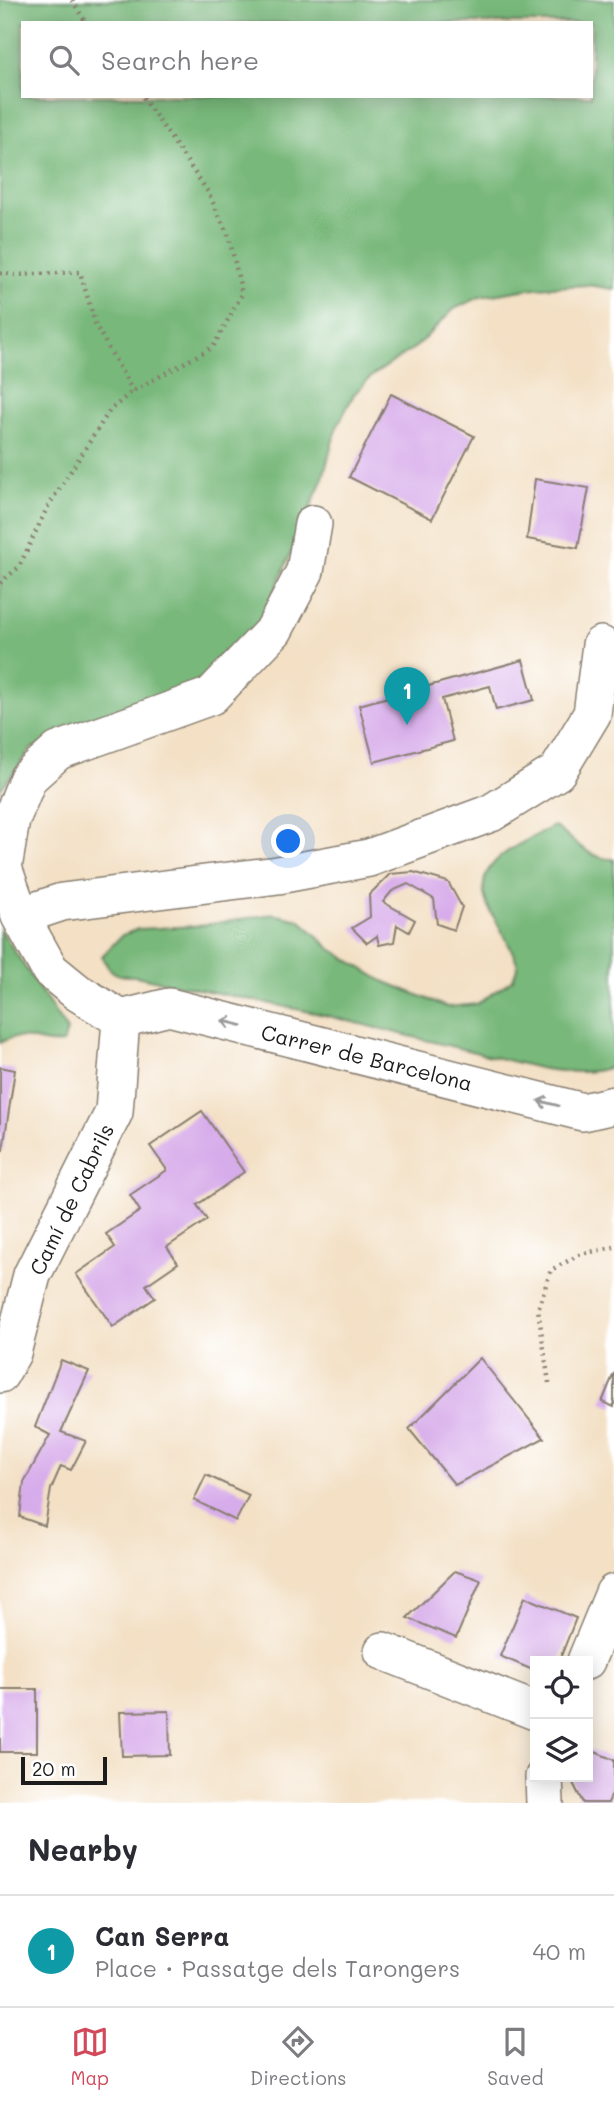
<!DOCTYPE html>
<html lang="en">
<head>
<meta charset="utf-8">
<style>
	:root { --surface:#fff; --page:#f7f7f7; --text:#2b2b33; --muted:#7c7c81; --line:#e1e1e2; --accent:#d1495b }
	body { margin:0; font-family:Mali,sans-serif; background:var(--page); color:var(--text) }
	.controls { position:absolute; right:21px; bottom:21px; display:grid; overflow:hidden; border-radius:0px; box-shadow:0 4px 18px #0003 }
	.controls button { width:63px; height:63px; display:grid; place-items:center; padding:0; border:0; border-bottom:2px solid var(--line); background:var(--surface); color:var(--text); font:35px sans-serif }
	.scale { position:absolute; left:21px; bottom:18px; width:86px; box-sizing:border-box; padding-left:7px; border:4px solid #1c1c1c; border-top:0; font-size:19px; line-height:24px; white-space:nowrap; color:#1c1c1c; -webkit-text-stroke:5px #fff; paint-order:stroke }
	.you { position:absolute; left:289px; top:842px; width:24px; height:24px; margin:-18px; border:5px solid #fff; border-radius:50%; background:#1a73e8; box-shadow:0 0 0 10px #1a73e833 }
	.badge { display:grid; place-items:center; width:46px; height:46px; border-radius:50%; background:var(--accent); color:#fff; font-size:23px; font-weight:700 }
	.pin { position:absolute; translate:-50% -58px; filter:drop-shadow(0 2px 4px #0008) }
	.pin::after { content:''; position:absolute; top:37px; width:24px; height:21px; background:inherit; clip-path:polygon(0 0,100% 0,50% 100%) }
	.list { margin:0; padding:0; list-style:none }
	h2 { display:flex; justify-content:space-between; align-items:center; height:91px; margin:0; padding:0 28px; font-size:30px }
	h2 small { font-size:23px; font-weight:400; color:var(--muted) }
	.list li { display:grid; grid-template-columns:46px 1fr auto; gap:21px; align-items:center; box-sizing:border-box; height:112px; padding:0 28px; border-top:2px solid var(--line) }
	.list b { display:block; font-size:26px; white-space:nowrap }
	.list p { margin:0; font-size:23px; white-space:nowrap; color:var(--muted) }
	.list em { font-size:23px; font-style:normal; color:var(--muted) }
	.icon { flex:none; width:38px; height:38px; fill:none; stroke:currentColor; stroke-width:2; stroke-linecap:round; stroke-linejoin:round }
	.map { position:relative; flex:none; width:614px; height:1803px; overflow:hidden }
	.search { position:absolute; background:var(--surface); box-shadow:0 4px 18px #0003; left:21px; right:21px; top:21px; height:77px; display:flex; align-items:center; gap:18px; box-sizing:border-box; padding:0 24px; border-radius:0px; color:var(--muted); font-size:26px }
	.sheet { height:203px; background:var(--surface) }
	nav { display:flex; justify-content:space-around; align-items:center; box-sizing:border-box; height:98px; border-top:2px solid var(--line); background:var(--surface); font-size:19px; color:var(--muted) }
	nav a { display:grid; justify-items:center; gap:4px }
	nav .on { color:var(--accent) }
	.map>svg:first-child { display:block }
</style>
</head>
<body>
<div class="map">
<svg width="614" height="1803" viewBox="0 0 614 1803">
	<rect width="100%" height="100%" fill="#fff"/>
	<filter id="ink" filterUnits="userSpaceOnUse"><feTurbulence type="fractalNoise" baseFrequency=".0143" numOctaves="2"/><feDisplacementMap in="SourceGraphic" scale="14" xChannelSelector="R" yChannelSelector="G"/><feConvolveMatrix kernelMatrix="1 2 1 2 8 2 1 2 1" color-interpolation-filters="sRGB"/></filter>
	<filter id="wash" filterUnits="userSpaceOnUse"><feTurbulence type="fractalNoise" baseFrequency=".00686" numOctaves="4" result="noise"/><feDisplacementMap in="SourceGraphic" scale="28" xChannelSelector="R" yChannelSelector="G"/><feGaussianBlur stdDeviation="1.57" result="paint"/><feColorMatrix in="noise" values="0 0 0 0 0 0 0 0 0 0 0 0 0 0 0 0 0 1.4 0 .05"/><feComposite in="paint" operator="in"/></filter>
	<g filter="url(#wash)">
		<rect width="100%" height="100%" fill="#f3e0c5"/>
		<path fill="#78b87a" stroke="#4a6a4b" stroke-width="2" fill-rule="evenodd" d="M0,0H614V289L587,285L535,288L480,297L454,309L417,346L372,376L354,394L336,429L323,478L254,640L195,692L32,748L0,790ZM23,23H591V96H23Z
			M554,826C573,839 589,860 614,859V1066C590,1075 568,1072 543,1069L320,1014L135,976C117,977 109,973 102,956L122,935L138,929L197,926L273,914L300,920L331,949L381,980L447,1007L477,1004L513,979L518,965C511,946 501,930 491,912C463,863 520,845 554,826Z
			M0,929L67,1031L63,1043C40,1047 21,1029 0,1043Z"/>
		<g id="blocks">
			<path fill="#d7acea" d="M391,394L474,436L432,519L349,477Z
				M535,479L589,488L578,548L527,539Z
				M523,660L534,700L496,710L490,686L442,699L453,741L374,762L359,705Z
				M413,872L448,882L462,907L454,930L437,924L434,899L408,884L392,891L383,902L415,920L409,932L397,925L394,942L379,945L377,936L367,943L352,928L370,917L369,895L390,874Z
				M0,1067L15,1070L3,1150L0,1149Z
				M202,1111L244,1172L197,1205L207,1220L167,1247L178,1263L146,1285L155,1298L113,1327L76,1274L115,1247L106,1234L140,1211L130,1195L167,1170L150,1146Z
				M480,1358L544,1438L455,1485L409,1429Z
				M61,1360L89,1371L61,1432L86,1441L71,1470L61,1466L51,1489L45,1526L20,1517L24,1482L50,1435L35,1427Z
				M614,1373V1407L602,1402Z
				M206,1475L249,1495L236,1521L194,1500Z
				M455,1571L481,1580L456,1638L407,1618Z
				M525,1597L576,1618L559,1661H535V1671L500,1656Z
				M0,1689H37V1752H0Z
				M169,1711L170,1755L122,1756L120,1712Z
				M588,1749L614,1760V1789L608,1803H583L570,1777H588Z"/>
		</g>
	</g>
	<g filter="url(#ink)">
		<use href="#blocks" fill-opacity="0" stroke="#887e70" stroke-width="2"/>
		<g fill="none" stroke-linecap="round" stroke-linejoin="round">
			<defs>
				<path id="minor" d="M20,916L62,902L278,875L369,858L491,813L557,772L592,714L601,645
					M121,1019L77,992L50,970L20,916L3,868L11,820L28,778L58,751L211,696L274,630L305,571L313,524
					M121,1019L169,1007L583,1112L614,1105
					M0,1374L12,1353L32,1275L114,1112L121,1019
					M383,1651L535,1711
					M586,1661L614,1593
					M544,1777L545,1803"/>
			</defs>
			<use href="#minor" stroke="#887e70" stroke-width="40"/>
			<path stroke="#887e70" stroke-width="4.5" stroke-dasharray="2 5" stroke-linecap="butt" d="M72,0L86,23
				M0,273L16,275L80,272L96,326L133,391
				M0,583L19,567L47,508L110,410L133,391L213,347L242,294L229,237L208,192L142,96
				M549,1383L538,1309L551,1270L581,1254L614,1247"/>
			<use href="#minor" stroke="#fff" stroke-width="37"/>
		</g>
		<defs><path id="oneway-shaft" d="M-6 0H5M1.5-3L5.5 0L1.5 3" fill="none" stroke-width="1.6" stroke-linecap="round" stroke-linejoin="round" transform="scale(1.75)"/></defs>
		<g stroke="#999">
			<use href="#oneway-shaft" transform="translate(232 1023) rotate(-166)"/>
			<use href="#oneway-shaft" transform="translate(548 1103) rotate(-166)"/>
		</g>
	</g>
	<g text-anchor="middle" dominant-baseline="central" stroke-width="7" stroke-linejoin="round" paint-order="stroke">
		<g font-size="21" fill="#1c1c1c" stroke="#fff">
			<text transform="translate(367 1057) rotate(14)">Carrer de Barcelona</text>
			<text transform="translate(71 1199) rotate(-64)">Camí de Cabrils</text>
		</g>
	</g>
</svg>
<div class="controls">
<button><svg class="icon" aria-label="locate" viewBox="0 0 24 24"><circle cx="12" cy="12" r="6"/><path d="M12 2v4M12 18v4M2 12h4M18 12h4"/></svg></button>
<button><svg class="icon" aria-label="layers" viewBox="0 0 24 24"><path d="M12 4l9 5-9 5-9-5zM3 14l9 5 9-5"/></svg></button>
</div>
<div class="scale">20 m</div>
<div class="you"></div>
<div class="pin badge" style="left:407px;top:725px;background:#0f9aa8">1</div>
<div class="search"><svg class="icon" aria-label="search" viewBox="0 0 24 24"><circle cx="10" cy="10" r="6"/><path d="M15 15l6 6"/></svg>Search here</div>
</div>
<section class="sheet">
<h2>Nearby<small></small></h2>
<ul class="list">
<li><span class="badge" style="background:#0f9aa8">1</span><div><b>Can Serra</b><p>Place · Passatge dels Tarongers</p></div><em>40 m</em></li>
</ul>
</section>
<nav>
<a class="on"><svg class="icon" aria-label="map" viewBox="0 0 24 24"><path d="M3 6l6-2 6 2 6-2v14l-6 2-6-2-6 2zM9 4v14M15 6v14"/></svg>Map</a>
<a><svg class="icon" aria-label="directions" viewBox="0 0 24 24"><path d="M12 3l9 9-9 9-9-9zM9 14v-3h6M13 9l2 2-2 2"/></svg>Directions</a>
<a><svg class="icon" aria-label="saved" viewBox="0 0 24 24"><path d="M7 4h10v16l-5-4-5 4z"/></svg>Saved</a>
</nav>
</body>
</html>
